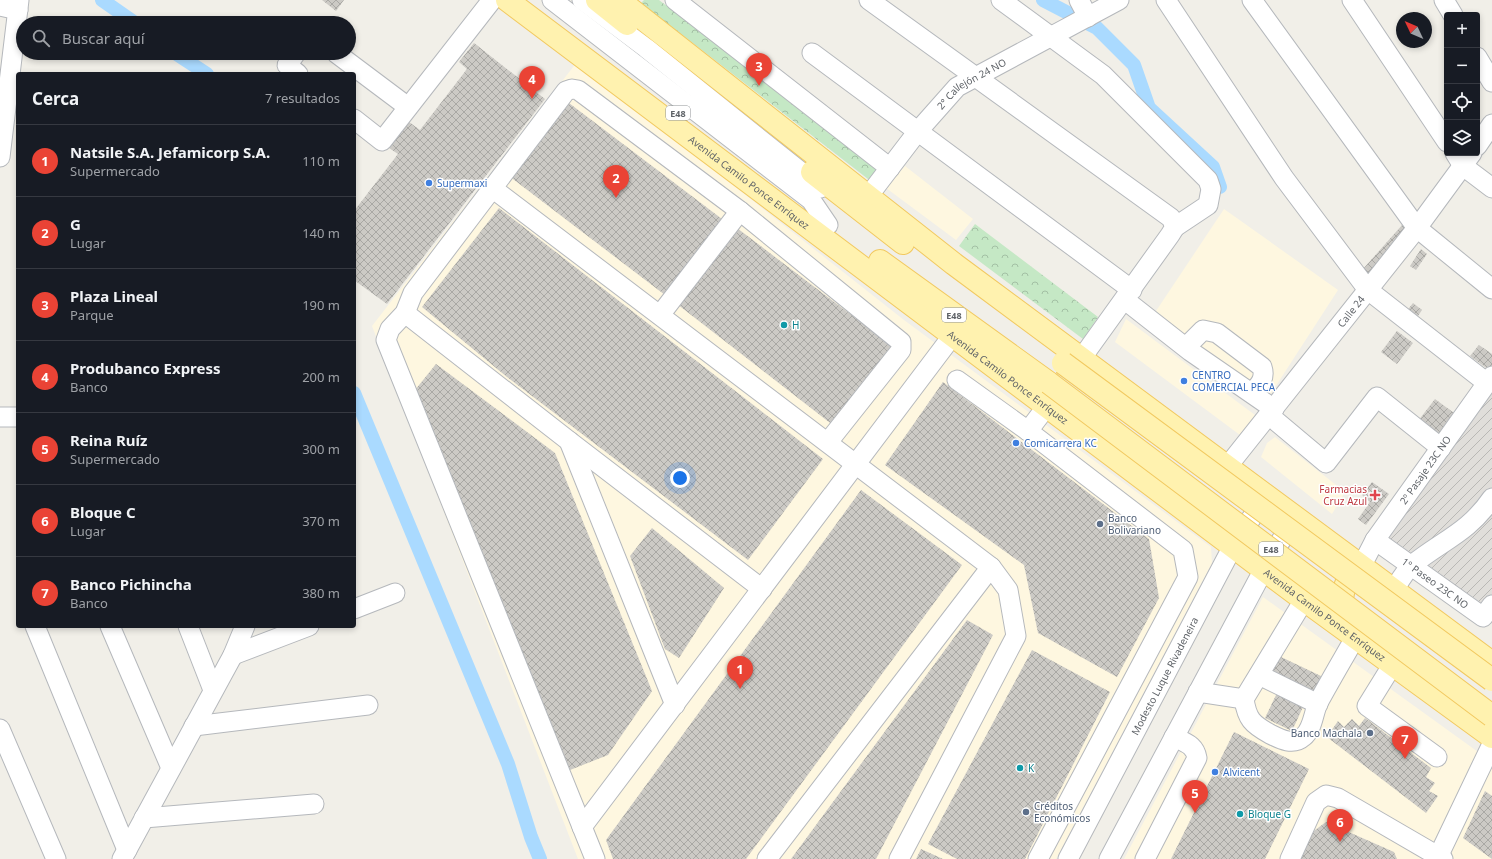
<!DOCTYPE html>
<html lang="es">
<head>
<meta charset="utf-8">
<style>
	:root { --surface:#171b24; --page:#20242c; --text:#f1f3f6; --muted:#9ea1a6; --line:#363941; --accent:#ea4335 }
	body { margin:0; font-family:"Noto Sans",sans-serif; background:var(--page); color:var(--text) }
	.controls { position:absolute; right:12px; top:12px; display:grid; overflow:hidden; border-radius:4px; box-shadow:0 2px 6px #0003 }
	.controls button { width:36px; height:36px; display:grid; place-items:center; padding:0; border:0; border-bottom:1px solid var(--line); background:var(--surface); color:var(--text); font:20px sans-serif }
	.compass { position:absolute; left:1396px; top:12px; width:36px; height:36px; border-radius:50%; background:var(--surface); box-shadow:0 2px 6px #0003; rotate:314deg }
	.you { position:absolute; left:680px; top:478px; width:14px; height:14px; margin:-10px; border:3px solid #fff; border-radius:50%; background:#1a73e8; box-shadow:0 0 0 6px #1a73e833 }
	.badge { display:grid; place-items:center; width:26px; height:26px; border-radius:50%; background:var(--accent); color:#fff; font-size:13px; font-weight:700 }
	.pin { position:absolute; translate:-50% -33px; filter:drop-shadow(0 1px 2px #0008) }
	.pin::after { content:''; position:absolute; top:21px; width:14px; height:12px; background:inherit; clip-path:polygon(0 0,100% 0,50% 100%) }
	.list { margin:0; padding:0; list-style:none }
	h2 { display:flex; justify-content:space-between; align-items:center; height:52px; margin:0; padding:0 16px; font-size:17px }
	h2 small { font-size:13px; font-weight:400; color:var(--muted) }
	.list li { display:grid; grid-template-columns:26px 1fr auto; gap:12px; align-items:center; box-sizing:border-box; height:72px; padding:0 16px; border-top:1px solid var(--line) }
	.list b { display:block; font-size:15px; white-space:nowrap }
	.list p { margin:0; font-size:13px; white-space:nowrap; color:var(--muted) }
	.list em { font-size:13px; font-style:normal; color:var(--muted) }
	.icon { flex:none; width:22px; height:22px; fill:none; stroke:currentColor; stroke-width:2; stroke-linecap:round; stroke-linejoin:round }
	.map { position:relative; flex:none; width:1492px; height:859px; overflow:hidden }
	.search { position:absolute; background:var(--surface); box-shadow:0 2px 6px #0003; left:16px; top:16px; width:340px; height:44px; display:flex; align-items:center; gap:10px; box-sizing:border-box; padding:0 14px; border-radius:22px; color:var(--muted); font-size:15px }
	.panel { position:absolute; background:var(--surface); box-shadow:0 2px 6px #0003; left:16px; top:72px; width:340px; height:556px; border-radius:4px }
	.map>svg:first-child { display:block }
</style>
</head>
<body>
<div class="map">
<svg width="1492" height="859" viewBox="0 0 1492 859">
	<defs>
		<pattern id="industrial-furrows" width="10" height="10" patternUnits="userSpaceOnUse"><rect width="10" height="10" fill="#e0deda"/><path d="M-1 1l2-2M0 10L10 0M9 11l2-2" fill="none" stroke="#b9b8b5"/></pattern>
		<pattern id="park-crowns" width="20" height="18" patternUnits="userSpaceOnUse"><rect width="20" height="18" fill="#c5e8c5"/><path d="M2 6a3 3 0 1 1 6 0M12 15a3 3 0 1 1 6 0" fill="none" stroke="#a3c0a4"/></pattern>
		<pattern id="building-cross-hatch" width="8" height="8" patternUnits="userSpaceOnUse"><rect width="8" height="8" fill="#cccac5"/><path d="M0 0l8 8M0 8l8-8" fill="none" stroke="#a9a8a4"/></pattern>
	</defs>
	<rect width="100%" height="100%" fill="#f1efe8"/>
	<path fill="#fef7e0" d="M577,62L904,320L1211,547L1212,563L1056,859H578L372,326Z
		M905,166L973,219L956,240L886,188Z
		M1224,209L1338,290L1268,398L1154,314Z
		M1126,319L1255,415L1240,435L1115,342Z
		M1275,437L1345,492L1332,514L1261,457L1267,443Z
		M1263,597L1492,762V859H1124Z"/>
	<path fill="url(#industrial-furrows)" d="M1492,393V608L1486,617L1384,539Z"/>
	<path fill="url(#park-crowns)" d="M644,0H659L877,169L874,180L868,179L641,3Z
		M975,224L1098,317L1083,339L959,246Z"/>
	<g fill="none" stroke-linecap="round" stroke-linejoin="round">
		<path stroke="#aadaff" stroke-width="14" d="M102,0L135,23
			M1043,0L1097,28L1134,65L1149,108L1213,167L1220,187
			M175,53L207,74
			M354,393L508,764L531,837L540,859"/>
	</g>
	<path fill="url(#building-cross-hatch)" d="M322,0H344L336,11Z
		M474,43L545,99L387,304L354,280V211L398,154L389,148L409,122L420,130L467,69L459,62Z
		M565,100L722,219L665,295L509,176Z
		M499,208L823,459L748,560L507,377L422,307Z
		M1403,224L1413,232L1372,278L1363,269Z
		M733,225L892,346L834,426L677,304Z
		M1421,249L1427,254L1416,270L1410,266Z
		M1413,303L1422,310L1416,319L1406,312Z
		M1397,331L1413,343L1397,364L1381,352Z
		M1479,345L1492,354V366L1489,370L1470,356Z
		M436,364L555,453L652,691L608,755L570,770L415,390Z
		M943,382L1149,539L1159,598L1117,677L1038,633L1024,565L885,465Z
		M1435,399L1454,413L1437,436L1418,421Z
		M1372,482L1389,494L1366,525L1358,519L1370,502L1362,495Z
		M861,490L962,565L746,859H613L606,840Z
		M652,528L724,588L679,658L665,649L630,556Z
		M967,620L993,635L876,859H791Z
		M1032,650L1110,692L1025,859H957L928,844Z
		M1279,656L1323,677L1314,696L1271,676Z
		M1277,693L1303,707L1292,731L1265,718Z
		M1365,718L1431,768L1426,777L1435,783L1429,791L1438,796L1426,813L1327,737L1338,721L1344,727L1352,719L1359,726Z
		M1234,732L1309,769L1265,859H1171Z
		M1485,791L1492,796V859L1463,838Z
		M1326,822L1394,852L1397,859H1299L1311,833Z
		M921,849L943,859H916Z"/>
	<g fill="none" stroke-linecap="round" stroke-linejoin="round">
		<defs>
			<g id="minor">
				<path d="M552,0L811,200L828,225"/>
				<path d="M582,0L646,48L821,188"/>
				<path d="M675,0L890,168"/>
				<path d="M869,0L1171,218L1175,227L1170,235L1081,359"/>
				<path d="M1001,0L1103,75L1208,180L1211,189L1208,205L1175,227"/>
				<path d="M1079,0L1088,17"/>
				<path d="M1166,0L1284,178L1368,290L1487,383"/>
				<path d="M1252,0L1417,228L1492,289"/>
				<path d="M1352,0L1447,142"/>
				<path d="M1444,0L1453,15"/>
				<path d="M0,6L18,10"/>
				<path d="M296,53L287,65L298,74"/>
				<path d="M336,53L408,107"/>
				<path d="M812,53L1132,290"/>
				<path d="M1477,57L1492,82"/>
				<path d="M354,119L382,141L492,0"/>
				<path d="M1477,146L1492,124"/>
				<path d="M1455,153L1463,166L1492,188"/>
				<path d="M0,157L19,0"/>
				<path d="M492,188L991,567L1008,590L1016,636L899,859"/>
				<path id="s1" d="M860,207L918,131L957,87L1119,0"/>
				<path d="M1125,300L1190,351L1274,409"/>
				<path d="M405,313L569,441L762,589"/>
				<path d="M660,315L740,211"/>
				<path d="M1186,347L1203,330L1217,333L1262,367C1266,379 1259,385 1252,393"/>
				<path d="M957,380L1028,431L1047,406"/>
				<path d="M1270,416L1326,463L1377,397L1441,448"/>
				<path d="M0,417H18"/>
				<path d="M1028,431L1183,550L1188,577L1038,859"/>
				<path d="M569,441L675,705"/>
				<path id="s2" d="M1227,467L1417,228L1472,153"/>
				<path id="s3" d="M1375,540L1483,617L1492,605"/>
				<path d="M1361,567L1375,540L1492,376"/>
				<path d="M1394,590C1399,582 1405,571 1412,565C1443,540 1468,533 1492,498"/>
				<path d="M354,609L395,593"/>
				<path d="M35,626L127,850"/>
				<path d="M110,626L171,768"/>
				<path d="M188,626L213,690"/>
				<path d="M233,655L309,626"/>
				<path d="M1393,664L1367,706L1437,757"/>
				<path d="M1259,675L1318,704"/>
				<path d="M1198,692L1244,699L1304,600"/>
				<path d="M1244,699C1247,719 1252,724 1270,734C1280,739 1293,746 1303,737C1313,729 1313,714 1318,703C1330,681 1343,659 1356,636"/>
				<path d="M194,726L368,705"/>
				<path d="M0,729L56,859"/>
				<path d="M144,818L314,804"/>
				<path d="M582,827L953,335"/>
				<path d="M122,859L233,655L245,626"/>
				<path d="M595,859L386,340L390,329L405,313L413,293L566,91L572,89L578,90L740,211L901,342V350L828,442"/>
				<path d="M767,859L991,567"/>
				<path id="s4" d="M1068,859L1233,546L1266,496"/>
				<path d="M1109,859L1264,569L1295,517"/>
				<path d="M1145,859L1197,758C1195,745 1186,743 1174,737"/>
				<path d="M1290,859L1316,802L1326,795L1338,798L1443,859"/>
				<path d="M1437,859L1492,744"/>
			</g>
			<g id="major">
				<path id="s5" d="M507,0L1304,600L1492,737"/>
				<path d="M597,0L627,24"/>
				<path d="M619,0L954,264L1492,663"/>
				<path d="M812,172L903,243"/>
				<path d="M880,261L1049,383"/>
				<path d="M1345,620C1338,599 1343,580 1361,567"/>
			</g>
		</defs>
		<use href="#minor" stroke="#b5b8bc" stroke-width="21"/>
		<use href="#major" stroke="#f2c960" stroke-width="24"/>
		<use href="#minor" stroke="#fff" stroke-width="19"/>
		<use href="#major" stroke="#fff2af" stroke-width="22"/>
		<defs>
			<path id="major-bridge" d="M1063,363L1492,680
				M1049,383L1492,716"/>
		</defs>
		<use href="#major-bridge" stroke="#f2c960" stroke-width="24" stroke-linecap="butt"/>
		<use href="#major-bridge" stroke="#fff2af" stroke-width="22"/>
	</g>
	<g fill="#3f7fe0" stroke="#fff" stroke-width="1.5">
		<circle cx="429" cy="183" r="4"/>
		<circle cx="1184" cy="381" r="4"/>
		<circle cx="1016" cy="443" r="4"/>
		<circle cx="1215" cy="772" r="4"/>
	</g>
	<g fill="#0f9aa8" stroke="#fff" stroke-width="1.5">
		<circle cx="784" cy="325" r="4"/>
		<circle cx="1020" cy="768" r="4"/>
		<circle cx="1240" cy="814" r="4"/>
	</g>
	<path fill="#e0444e" stroke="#fff" stroke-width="1.5" d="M1373 489h4v4h4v4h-4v4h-4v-4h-4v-4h4z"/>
	<g fill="#5c6f8a" stroke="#fff" stroke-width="1.5">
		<circle cx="1100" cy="524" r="4"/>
		<circle cx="1370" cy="733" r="4"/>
		<circle cx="1026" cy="812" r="4"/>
	</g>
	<g text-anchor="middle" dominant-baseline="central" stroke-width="3" stroke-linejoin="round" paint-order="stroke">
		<g fill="#fff" stroke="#8f9295" stroke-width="1">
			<rect x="666" y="106" width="24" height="14" rx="3"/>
			<rect x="942" y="308" width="24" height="14" rx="3"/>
			<rect x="1259" y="542" width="24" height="14" rx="3"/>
		</g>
		<g font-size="9" font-weight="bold" fill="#5f6368">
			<text x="678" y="113">E48</text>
			<text x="954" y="315">E48</text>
			<text x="1271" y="549">E48</text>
		</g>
		<g font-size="10" fill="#5f6368" stroke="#fff">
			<text stroke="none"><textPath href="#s1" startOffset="168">2° Callejón 24 NO</textPath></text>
			<text stroke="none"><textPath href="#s5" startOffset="303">Avenida Camilo Ponce Enríquez</textPath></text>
			<text stroke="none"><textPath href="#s2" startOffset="199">Calle 24</textPath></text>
			<text stroke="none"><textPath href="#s5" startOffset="627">Avenida Camilo Ponce Enríquez</textPath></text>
			<text transform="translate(1425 470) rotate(-55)">2º Pasaje 23C NO</text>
			<text stroke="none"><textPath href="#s3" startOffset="74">1° Paseo 23C NO</textPath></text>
			<text stroke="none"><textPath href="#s5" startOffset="1023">Avenida Camilo Ponce Enríquez</textPath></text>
			<text stroke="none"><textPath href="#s4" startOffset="207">Modesto Luque Rivadeneira</textPath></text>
		</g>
		<g font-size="10" fill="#366cbe" stroke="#fff" text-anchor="start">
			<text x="437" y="183">Supermaxi</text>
			<text x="1192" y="375">CENTRO<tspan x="1192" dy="12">COMERCIAL PECA</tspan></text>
			<text x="1024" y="443">Comicarrera KC</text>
			<text x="1223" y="772">Alvicent</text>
		</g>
		<g font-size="10" fill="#0d838f" stroke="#fff" text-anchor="start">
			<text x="792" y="325">H</text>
			<text x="1028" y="768">K</text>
			<text x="1248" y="814">Bloque G</text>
		</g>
		<g font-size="10" fill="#be3a42" stroke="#fff" text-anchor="end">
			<text x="1367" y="489">Farmacias<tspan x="1367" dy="12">Cruz Azul</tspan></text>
		</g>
		<g font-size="10" fill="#4e5e75" stroke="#fff" text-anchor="start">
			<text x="1108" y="518">Banco<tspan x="1108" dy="12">Bolivariano</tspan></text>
			<text x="1362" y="733" text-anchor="end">Banco Machala</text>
			<text x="1034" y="806">Créditos<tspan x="1034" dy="12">Económicos</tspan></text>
		</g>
	</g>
</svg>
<div class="controls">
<button>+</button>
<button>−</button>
<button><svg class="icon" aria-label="locate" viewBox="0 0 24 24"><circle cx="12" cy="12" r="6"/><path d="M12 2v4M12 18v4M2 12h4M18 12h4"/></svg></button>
<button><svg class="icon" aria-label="layers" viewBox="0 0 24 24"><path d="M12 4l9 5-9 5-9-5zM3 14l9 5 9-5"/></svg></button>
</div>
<svg class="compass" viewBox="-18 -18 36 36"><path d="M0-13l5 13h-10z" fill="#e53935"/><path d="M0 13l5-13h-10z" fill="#9ea1a6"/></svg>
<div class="you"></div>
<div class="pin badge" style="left:740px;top:689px">1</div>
<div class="pin badge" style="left:616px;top:198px">2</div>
<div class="pin badge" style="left:759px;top:86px">3</div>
<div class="pin badge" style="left:532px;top:99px">4</div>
<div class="pin badge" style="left:1195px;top:813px">5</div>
<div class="pin badge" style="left:1340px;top:842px">6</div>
<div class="pin badge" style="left:1405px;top:759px">7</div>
<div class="search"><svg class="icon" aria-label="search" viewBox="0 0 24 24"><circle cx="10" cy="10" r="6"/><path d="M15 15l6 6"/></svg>Buscar aquí</div>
<section class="panel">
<h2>Cerca<small>7 resultados</small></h2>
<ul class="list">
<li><span class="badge">1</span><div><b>Natsile S.A. Jefamicorp S.A.</b><p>Supermercado</p></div><em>110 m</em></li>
<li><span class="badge">2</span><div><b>G</b><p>Lugar</p></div><em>140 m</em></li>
<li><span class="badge">3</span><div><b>Plaza Lineal</b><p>Parque</p></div><em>190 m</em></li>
<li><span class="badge">4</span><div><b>Produbanco Express</b><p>Banco</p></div><em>200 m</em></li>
<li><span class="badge">5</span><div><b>Reina Ruíz</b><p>Supermercado</p></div><em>300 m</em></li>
<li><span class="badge">6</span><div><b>Bloque C</b><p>Lugar</p></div><em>370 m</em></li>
<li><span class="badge">7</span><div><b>Banco Pichincha</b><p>Banco</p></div><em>380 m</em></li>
</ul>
</section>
</div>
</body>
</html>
